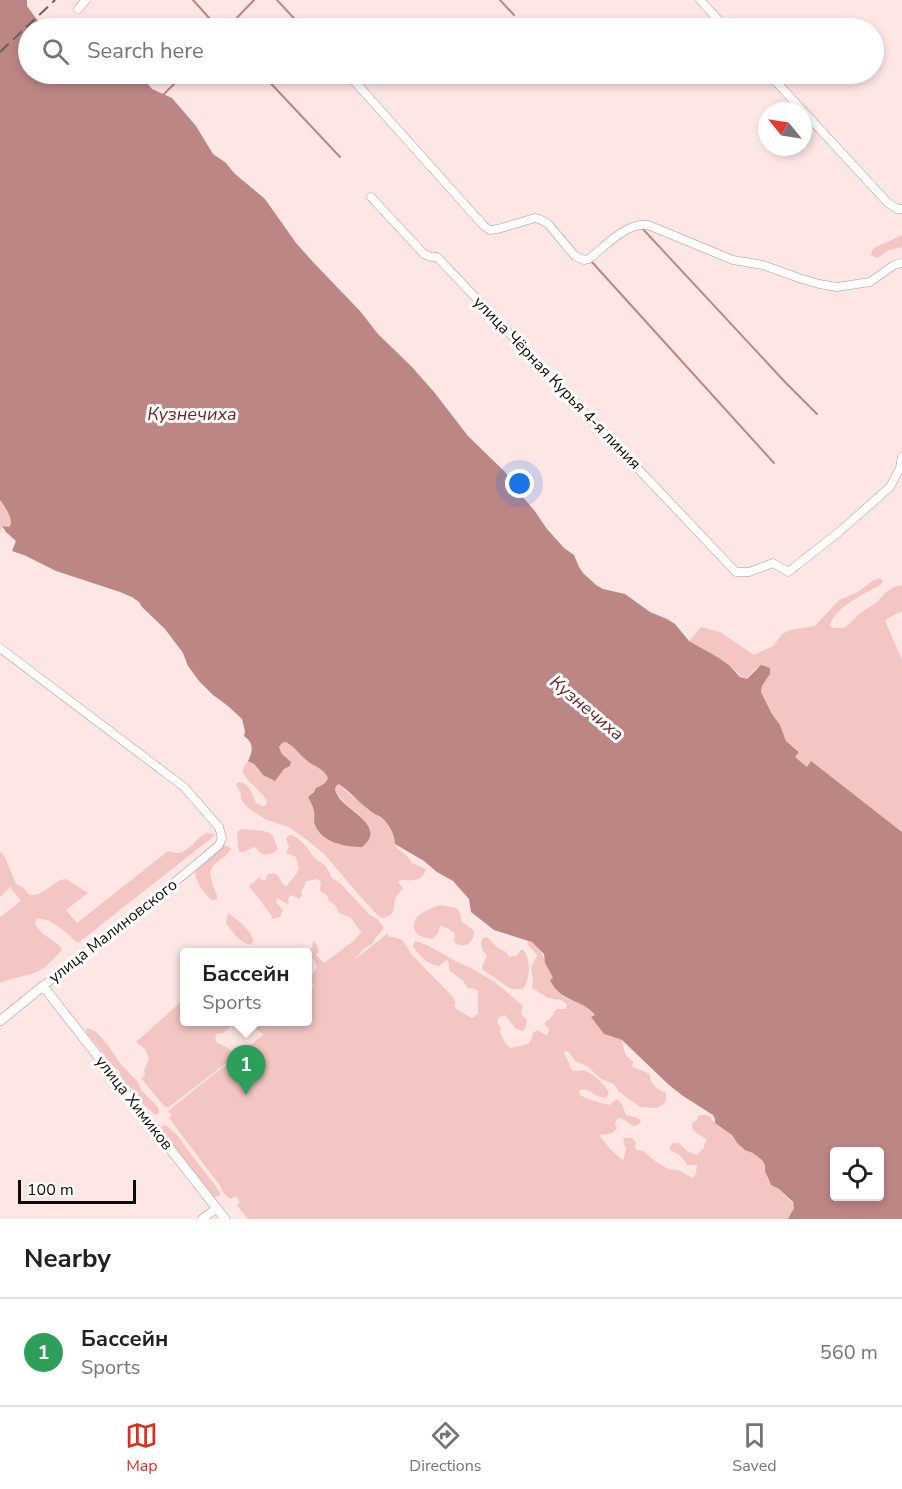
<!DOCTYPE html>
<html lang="en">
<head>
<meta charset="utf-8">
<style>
	:root { --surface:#fff; --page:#f2f2f2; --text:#202124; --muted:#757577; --line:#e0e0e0; --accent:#d93025 }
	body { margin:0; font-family:"Nunito Sans",sans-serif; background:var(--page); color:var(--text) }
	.controls { position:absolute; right:18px; bottom:18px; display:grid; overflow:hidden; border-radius:6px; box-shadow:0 3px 9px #0003 }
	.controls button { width:54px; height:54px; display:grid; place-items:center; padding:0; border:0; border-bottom:2px solid var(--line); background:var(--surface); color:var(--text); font:30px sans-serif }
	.compass { position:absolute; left:758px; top:102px; width:54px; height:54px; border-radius:50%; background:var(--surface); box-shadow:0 3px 9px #0003; rotate:300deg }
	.scale { position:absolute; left:18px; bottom:15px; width:118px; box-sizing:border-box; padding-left:6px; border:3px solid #110909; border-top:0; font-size:16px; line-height:21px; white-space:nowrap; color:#110909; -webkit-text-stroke:4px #fff; paint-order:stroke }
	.you { position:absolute; left:520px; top:484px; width:21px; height:21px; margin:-15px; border:4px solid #fff; border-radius:50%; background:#1a73e8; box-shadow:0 0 0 9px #1a73e833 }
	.badge { display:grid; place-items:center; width:39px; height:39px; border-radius:50%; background:var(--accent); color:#fff; font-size:20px; font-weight:700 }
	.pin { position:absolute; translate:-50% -50px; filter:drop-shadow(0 2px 3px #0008) }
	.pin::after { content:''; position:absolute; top:32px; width:21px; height:18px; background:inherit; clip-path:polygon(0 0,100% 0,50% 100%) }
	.popup { position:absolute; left:180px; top:948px; width:132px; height:78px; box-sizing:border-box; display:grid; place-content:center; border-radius:6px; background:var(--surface); filter:drop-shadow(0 2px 4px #0005); font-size:20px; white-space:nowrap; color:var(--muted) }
	.popup b { font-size:22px; color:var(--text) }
	.popup::after { content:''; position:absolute; left:50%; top:100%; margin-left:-12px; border:12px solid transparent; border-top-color:var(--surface) }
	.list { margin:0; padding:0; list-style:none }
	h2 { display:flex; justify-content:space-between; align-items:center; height:78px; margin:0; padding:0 24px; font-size:26px }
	h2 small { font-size:20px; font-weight:400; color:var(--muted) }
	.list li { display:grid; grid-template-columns:39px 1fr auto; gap:18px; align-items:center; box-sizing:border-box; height:108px; padding:0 24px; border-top:2px solid var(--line) }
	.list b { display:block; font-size:22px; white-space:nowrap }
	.list p { margin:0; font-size:20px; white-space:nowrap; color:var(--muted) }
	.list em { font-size:20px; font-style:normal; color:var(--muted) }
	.icon { flex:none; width:33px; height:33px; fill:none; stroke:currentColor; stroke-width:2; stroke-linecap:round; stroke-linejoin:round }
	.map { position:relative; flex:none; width:902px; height:1219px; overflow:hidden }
	.search { position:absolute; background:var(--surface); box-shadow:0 3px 9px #0003; left:18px; right:18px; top:18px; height:66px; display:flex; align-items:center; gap:15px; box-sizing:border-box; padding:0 21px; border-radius:33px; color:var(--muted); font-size:22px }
	.sheet { height:186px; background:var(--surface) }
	nav { display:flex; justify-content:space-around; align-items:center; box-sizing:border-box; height:84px; border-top:2px solid var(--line); background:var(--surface); font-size:16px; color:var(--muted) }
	nav a { display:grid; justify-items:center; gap:3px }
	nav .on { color:var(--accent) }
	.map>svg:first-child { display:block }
</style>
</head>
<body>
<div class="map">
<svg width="902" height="1219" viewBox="0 0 902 1219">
	<rect width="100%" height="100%" fill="#fee6e5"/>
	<path fill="#f3c6c4" d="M902,235V247L889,250L877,258L871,255L872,251L874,248Z
		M0,500L9,514L11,524L9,527L2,526L0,534Z
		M880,578L883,582C877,589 869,590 862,595C851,601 832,613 830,626L834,628H844L863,611L876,603L886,592L894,587L902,585V611L888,618L885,621L902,660V832L812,762L807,767L794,757L799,751L786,741L780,725L772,714L761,692L762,686L769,676L756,668L746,679L743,678L727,663L689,641L701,627L720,632L754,655L773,646L782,634L790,630L815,626L839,600L858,592L874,580Z
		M286,742C296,748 297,752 305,759C313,767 323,767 328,778L323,785L319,786L308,797C310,801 313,806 314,811C315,816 313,821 315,825C322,843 345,847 362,847L370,838C368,832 367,824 363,819C353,807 343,805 335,790L336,786L339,784L350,795L363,803L368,810L381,818L386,823L395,836V844L397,848L408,857L412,863L426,869C423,881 412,881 401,880L398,882L403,888C401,891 398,893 396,897C391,907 400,912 383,918C375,915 372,907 365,902L325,855L307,840L289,827L267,820L254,812L245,805L241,799V794L236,784L239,782C250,783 252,794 256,803L262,806L266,805L267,801C260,790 249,784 243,772V768L248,761L251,762L256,767L260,773L281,772L291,763L282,754L279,747L282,743Z
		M242,829C248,830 269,830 272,835C274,838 276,845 278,849C272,856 260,857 256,848L253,847L244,852H240L238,848L237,832Z
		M207,833L214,834V836L78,943C67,934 51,917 36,919L35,924L42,933L59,945L62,949C58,956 44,969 37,972C25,977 12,977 0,983V917L21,901L10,887L0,897V851L5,857L16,884L23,887L29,895C45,897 52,880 66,879L88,893L66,910L77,923L168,851C169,851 177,853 178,853C189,852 197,837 207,833Z
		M289,835H292L297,838L307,847L314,858L326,866L332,878L339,882L369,914L377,919L383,926V930L376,937L373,943L365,948L354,960L387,934L389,937H395L402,940L412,955L452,996L456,1003L454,1004L456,1009L472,1018L478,1014V991L475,989L468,988L463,981L450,971L448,961L446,960L439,966C428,965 421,957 414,948L413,946L415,941L427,945L459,963L469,967L495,982L523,1006L521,1014L527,1020L525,1029L522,1031L516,1029L505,1015L499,1017L497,1022L501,1029L500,1032C503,1039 505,1044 511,1048L528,1044L532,1038L533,1033L537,1030L546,1035L548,1034L549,1029L545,1025V1022L550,1019L557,1009H565L567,1006L566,1003L561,1000L548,998L532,988L533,980L531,968L537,955L527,944L528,940C543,948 543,957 549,971C553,979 559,988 563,997C575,1001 586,1005 595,1015L592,1018C596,1022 598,1027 602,1031C607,1037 615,1038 622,1040L625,1054L633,1062L632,1066C638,1071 645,1070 650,1075C650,1085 658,1089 666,1093V1101L663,1105L656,1108L640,1107L619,1092L614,1084L601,1079L587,1066L575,1061L569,1052L566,1051L564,1052V1054C573,1065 566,1074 584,1070C592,1073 606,1085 609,1093L606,1098C596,1098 592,1090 583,1089L579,1091L580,1095C589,1100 599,1102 609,1105L617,1099L622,1104L626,1115L638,1118L641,1121L638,1125L633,1126L621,1118L616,1120L615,1124L617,1128C613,1135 607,1134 599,1135L611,1150L623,1160L626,1149L623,1141L624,1138H632L636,1142L635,1148L637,1150L644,1151L652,1159L668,1169L678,1170L693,1178L696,1173L697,1165H687C683,1157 679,1154 670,1150V1147L673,1143H679L687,1151L696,1155L704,1148V1145L707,1140C701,1134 690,1133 692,1123L697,1120L699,1115H707L711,1118L715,1123L734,1136L742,1148L758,1155L764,1162L768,1180L771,1185L781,1191L794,1205L793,1211L788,1219H248L237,1205L240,1202L236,1196L230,1199L222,1191L221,1187L169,1118L172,1115L168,1111L264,1034L255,1029L254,1026L260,1022H308V993H311L313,984C307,976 315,973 317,967L313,958L308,960L307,952L312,948L313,942L316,943L319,951L316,955L324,963L352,942L361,933V932L351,918L339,913L336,906L329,901L327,895L321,892L320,888L321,882L317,879L306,881L304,887L301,891L302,895L299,899L291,895L288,899L289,904H287L277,898L276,902L283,910L280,917L271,919L272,916L249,886L261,876L260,879L265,881L267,875C279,870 278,879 284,885L287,886L297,873L299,869L296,857L286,853L289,847L286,839Z
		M224,845L231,848C227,858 220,857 214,865C212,867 211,871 210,873L213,886L217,895V899L213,901C205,895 196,883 195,873L199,865L205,862Z
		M440,905L456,908L460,913L462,922L472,929L474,932L473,938L467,945H459L454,942C454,941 455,936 455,935C454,931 444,926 440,926L438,933L432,939C418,938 408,929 418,916C421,913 435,906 440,905Z
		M228,913C239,921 249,928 254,941L250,945C238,941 233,932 226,923Z
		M487,937L498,948L506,952L509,957L516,956L522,949C532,958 530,979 523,989H511L483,970L482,966L487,956L482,949L481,943L483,938Z
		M184,999V1022H236L223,1033L217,1034L215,1037L217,1043L228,1048L235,1055L234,1057L169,1107H165L140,1077L142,1078L145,1075L144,1071L149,1059L145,1049L136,1042Z
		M88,1028L96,1032L108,1045L119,1062L137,1081L142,1091L158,1107L159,1112L158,1114L155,1115L142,1103L134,1090L125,1084L120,1077V1072L108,1061L101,1050L87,1034L86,1030Z
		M166,1125L178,1136L187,1149L215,1185L220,1193L219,1196L214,1197L162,1133L161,1128L162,1126Z"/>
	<path fill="#bc8685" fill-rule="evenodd" d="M0,0H27V6L43,28H28V74H140L152,89L172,98L196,126L213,154L226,163L234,173L265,199L296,243L313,262L360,311L378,334L412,367L434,392L468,436L505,472L520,494L534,510L547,529L564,548L574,555L579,567L583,573L596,585L603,589L625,594L650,612L667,619L675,624L689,641L719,658L729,665L740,677L747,679L761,665L770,668V674L762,686L761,692L772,714L780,725L786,741L799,752L795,757L807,767L811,761L902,832V1219H788L794,1208L793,1202L779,1189L771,1185L765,1171V1165L762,1160L753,1153L745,1150L738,1144L732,1135L715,1123V1119L713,1115L683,1096L669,1085L622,1040L604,1034L591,1017L595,1015C581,998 561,1003 550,980L553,978L545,963L544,954L532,942L494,930L471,912L469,899L453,881L437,872L424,861L395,844C395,834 389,825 382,818C378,815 373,814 369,810C359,802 350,792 339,784L336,786L335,790C337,794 339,799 343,802C355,814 385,829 362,847C345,847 322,843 315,825C313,821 315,816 314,811C313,806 310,801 308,797L314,792L316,788C321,785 325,785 328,778C323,767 313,767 305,759C297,752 296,748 286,742L282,743L279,747L282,754L291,762L290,766L284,769L275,781L263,775L254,764L248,761C253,751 254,743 244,736L245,731L242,719L228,706L213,695L199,681L188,666L183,653L165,629L142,607L139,602L132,597L120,592L56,571L24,555L12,551L16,541L6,532L2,526L9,527L11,524C11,515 5,507 0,500ZM834,1152H880V1196H834Z"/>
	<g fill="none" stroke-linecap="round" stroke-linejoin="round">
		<path stroke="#bc8685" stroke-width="2" d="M193,0L211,20
			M277,0L303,28
			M500,0L514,15
			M227,28L254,0
			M262,74L340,157
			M164,94L184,74
			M641,227L785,382L817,414
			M591,261L774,463"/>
		<defs>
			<path id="minor" d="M700,0L726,28
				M78,9L86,0
				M348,74L484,226L490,230L498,229L535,218C541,219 544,221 549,225L575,256L584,260L589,259C605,246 627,222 648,225L733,260L763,265L799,278L819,284L837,287L870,282L894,265L902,263
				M769,74L888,203L898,209H902
				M371,197L424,254L431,257H437L736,572H749L773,563L788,572L839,532L890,487L900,468L902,457
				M0,648L184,787L219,827L222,838L219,845C163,894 102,939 43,986
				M202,1219L217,1208"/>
			<path id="tertiary" d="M0,1021L43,986L225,1219"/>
		</defs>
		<use href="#minor" stroke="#ad9796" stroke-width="9"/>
		<use href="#tertiary" stroke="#ad9796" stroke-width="10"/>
		<use href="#minor" stroke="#fff" stroke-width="8"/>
		<use href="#tertiary" stroke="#fff" stroke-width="9"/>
		<path stroke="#6b5d5d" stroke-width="2" stroke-dasharray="12 6" stroke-linecap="butt" d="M0,52L55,0"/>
	</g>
	<g text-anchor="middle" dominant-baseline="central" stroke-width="6" stroke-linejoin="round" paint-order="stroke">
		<g font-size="16" fill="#110909" stroke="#fff">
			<text transform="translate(557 383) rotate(46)">улица Чёрная Курья 4-я линия</text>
			<text transform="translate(113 931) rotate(-38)">улица Малиновского</text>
			<text transform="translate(134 1103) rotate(52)">улица Химиков</text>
		</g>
		<g font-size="18" font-style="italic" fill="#682528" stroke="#fff">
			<text x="192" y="414">Кузнечиха</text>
			<text transform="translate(587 708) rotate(40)">Кузнечиха</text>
		</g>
	</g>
</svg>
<div class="controls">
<button><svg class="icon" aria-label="locate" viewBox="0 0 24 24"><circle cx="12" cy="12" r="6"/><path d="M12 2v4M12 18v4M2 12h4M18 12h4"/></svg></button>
</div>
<svg class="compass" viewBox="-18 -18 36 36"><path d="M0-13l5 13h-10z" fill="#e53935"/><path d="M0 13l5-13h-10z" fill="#757577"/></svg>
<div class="scale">100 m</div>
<div class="you"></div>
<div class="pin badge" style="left:246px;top:1095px;background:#2e9e5b">1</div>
<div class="popup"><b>Бассейн</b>Sports</div>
<div class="search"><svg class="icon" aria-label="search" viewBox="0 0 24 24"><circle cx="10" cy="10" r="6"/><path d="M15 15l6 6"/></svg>Search here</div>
</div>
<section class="sheet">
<h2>Nearby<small></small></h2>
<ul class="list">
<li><span class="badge" style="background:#2e9e5b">1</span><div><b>Бассейн</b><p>Sports</p></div><em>560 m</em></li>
</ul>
</section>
<nav>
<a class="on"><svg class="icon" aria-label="map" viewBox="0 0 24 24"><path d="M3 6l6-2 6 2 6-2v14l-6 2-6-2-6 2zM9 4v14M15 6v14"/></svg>Map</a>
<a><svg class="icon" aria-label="directions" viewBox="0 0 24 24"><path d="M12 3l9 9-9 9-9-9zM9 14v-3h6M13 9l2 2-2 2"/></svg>Directions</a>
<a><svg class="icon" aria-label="saved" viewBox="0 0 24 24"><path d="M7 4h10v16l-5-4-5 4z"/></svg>Saved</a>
</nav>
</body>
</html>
